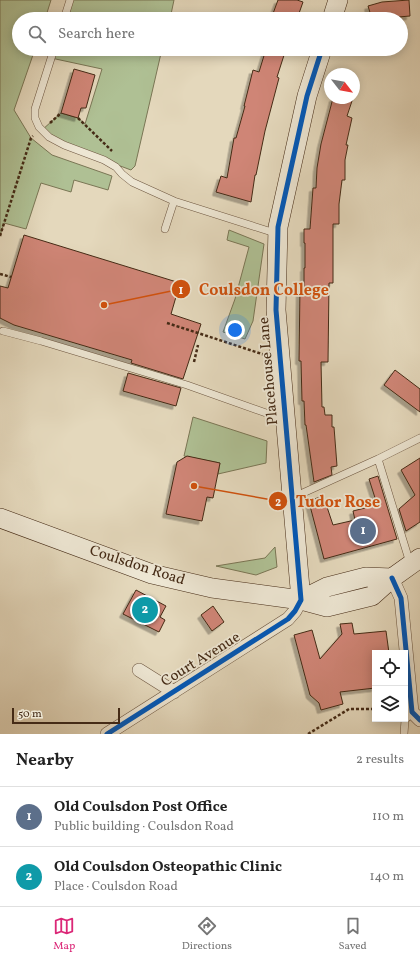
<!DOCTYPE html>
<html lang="en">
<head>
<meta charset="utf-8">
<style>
	:root { --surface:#fff; --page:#f6f6f6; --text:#222; --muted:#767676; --line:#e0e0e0; --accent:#db2777 }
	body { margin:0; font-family:Vollkorn,serif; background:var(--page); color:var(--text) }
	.controls { position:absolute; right:12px; bottom:12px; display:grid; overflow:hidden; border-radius:0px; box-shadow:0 2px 10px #0003 }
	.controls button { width:36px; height:36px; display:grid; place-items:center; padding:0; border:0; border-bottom:1px solid var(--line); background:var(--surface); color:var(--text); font:20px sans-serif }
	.compass { position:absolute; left:324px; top:68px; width:36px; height:36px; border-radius:50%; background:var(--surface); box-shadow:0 2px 10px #0003; rotate:121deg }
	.scale { position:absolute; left:12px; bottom:10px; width:108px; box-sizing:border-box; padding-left:4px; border:2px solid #452b16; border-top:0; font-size:11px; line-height:14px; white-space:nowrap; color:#452b16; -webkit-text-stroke:3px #ede6d3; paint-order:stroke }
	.you { position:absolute; left:235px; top:330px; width:14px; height:14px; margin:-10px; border:3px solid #fff; border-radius:50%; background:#1a73e8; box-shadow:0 0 0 6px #1a73e833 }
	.badge { display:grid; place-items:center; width:26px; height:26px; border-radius:50%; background:var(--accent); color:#fff; font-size:13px; font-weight:700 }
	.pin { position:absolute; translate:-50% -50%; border:2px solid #fff; box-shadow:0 1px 4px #0006 }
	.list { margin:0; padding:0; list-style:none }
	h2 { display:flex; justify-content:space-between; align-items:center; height:52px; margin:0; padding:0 16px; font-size:17px }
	h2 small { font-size:13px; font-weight:400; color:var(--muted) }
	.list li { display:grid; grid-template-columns:26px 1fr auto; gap:12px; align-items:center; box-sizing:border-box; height:60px; padding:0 16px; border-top:1px solid var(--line) }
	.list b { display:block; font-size:15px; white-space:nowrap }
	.list p { margin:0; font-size:13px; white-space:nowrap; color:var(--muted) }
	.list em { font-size:13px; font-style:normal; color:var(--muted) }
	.icon { flex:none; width:22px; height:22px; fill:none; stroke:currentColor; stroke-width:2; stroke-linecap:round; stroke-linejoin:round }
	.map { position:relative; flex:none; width:420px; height:734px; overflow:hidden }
	.search { position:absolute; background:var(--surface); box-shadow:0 2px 10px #0003; left:12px; right:12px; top:12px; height:44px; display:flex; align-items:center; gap:10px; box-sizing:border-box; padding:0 14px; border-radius:22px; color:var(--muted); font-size:15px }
	.sheet { height:172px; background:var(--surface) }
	nav { display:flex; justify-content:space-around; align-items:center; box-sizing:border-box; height:56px; border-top:1px solid var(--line); background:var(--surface); font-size:11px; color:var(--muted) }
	nav a { display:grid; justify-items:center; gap:2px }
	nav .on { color:var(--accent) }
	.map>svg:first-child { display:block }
</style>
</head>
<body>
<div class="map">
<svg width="420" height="734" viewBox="0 0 420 734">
	<defs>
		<filter id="shadow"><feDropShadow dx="-3.5" dy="3.5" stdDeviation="0" flood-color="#0004"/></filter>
	</defs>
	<rect width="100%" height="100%" fill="#e4d8bc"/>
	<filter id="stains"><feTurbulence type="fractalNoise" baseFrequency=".005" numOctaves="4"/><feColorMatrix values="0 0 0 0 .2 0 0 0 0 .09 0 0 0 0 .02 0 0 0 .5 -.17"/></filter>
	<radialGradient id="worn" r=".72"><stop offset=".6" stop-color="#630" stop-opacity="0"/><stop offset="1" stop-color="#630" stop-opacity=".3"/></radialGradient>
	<path fill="#afc094" stroke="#7a7655" d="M0,0H51L45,19H19V49H35L14,110L31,138L52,155L112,176L108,190L74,180L71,192L41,183L26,229L4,223L0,236Z
		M70,0H174L170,19H64Z
		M54,49H162L135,166L131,170L64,145L42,130L61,113L78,118L85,124L102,69L51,58Z
		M229,230L264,244L253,321L245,339L223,332L235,299L249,247L227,240Z
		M193,417L267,441L266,463L218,474L220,463L184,456Z
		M275,547L277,567L256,575L216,566L265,558Z"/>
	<path fill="#cf8576" stroke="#452b16" filter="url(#shadow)" d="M278,0H297L303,2L297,19H271Z
		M409,0L410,16L387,18V19H372L368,6L382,2Z
		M266,49H286L277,77L279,78L265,131L256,175H255L251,202L216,192L221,176L227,178L234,138H236L245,106H244L253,70L259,72Z
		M74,69L95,75L86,108H81L78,118L61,113Z
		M333,98H353L347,116L352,118L346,145H348L345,160V180H342L339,204V224H333V283H329L328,362H321L322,407H324L325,415H332V427H334L337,466L331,467L332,475L314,482L306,425H305L304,401H302L301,361H299L300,287H304V268H305V243H304V229H310L313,188H316L317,168L321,144Z
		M24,235L180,283L171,314L201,324L183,379L131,363L132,360L14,325L0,318V286L8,288Z
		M395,370L420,389V412L384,385Z
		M128,373L181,388L176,406L123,391Z
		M187,456L220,463L213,498L207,497L202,521L166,514L177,462Z
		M420,458V522L406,531L399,509L415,495L401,470Z
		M378,476L397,539L324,559L309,502L323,495L333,525L355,520L353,511L365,508V503L376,501L369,479Z
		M136,590L166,606L160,617L165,620L159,632L123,614Z
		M213,606L224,622L212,631L201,615Z
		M352,623L354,634L386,631L389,653H375V688L340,692L343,704L321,710L319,703L310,695L294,635L312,630L320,659L342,634L340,624Z"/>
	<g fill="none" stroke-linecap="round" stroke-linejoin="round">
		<defs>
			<path id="lane" d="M64,19L70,0
				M54,49L35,109V118L39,127L49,137L64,145L104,160L116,167L122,174L132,182L174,201
				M165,229L174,201L278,234
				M3,331L41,341L187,385L283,419
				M378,459L410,563
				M294,497L378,459L420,438
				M404,734L405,720L412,712"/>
			<path id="street" d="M392,578L401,598L412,712L420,720
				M139,670L174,692
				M107,734L288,619L295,611L301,600"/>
			<path id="secondary" d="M332,19L338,0
				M0,518L152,574L212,588L301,600L327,607L372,596L392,578L420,558
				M301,600L276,310L278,227L307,96L322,49
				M301,600L327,587L366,577L392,578"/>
		</defs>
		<use href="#lane" stroke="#6d5640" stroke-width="8"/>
		<use href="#street" stroke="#6d5640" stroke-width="14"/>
		<use href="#secondary" stroke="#452b16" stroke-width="20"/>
		<path stroke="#452b16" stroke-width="2.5" stroke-dasharray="3 2" stroke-linecap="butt" d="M78,118L112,151
			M50,123L61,113
			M0,236L31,138L33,136
			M0,274L11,277
			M167,323L198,333L265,355
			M194,362L198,345
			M308,734L349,709H375"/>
		<use href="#lane" stroke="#ede6d3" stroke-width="7"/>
		<use href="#street" stroke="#ede6d3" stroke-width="13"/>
		<use href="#secondary" stroke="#ede6d3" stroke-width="19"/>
		<defs>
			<path id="cycleway" d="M392,578L401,598L412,712L420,720
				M107,734L288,619L295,611L301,600L276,310L278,227L307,96L322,49"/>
		</defs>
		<use href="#cycleway" stroke="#ede6d3" stroke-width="8"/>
		<use href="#cycleway" stroke="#0057b8" stroke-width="5"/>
	</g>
	<g text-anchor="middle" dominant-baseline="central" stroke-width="3.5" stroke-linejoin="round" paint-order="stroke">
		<g font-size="15" fill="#452b16" stroke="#ede6d3">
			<text transform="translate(269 371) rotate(-95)">Placehouse Lane</text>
			<text transform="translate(137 566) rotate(18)">Coulsdon Road</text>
			<text transform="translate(201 660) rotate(-32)">Court Avenue</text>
		</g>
	</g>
	<path fill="none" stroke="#d0520e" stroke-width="1.5" d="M104 305L181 289M194 486L278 501"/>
	<g fill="#d0520e" stroke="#ede6d3" stroke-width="1.5">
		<circle cx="104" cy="305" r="4"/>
		<circle cx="194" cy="486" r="4"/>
		<circle cx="181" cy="289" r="10"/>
		<circle cx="278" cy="501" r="10"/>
	</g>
	<g font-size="12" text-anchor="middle" font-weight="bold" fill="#fff">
		<text x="181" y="294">1</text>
		<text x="278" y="506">2</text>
	</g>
	<g font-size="16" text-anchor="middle" font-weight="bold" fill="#d0520e" stroke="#ede6d3" stroke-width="3.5" stroke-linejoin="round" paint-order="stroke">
		<text x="264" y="295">Coulsdon College</text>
		<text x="338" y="507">Tudor Rose</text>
	</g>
	<rect width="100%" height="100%" filter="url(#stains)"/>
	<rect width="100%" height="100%" fill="url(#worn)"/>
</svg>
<div class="controls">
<button><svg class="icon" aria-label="locate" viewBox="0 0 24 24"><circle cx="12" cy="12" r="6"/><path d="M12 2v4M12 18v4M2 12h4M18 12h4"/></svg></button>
<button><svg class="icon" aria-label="layers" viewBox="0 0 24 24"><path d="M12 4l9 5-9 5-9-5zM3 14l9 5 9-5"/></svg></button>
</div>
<svg class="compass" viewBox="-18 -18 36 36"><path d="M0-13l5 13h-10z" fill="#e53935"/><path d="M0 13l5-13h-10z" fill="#767676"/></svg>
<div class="scale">50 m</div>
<div class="you"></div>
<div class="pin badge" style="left:363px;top:531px;background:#5c6f8a">1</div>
<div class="pin badge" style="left:145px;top:610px;background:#0f9aa8">2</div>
<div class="search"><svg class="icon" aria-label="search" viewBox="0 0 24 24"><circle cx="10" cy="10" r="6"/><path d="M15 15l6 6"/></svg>Search here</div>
</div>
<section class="sheet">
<h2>Nearby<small>2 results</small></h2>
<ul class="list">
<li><span class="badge" style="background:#5c6f8a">1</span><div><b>Old Coulsdon Post Office</b><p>Public building · Coulsdon Road</p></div><em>110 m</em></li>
<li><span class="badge" style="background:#0f9aa8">2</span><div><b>Old Coulsdon Osteopathic Clinic</b><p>Place · Coulsdon Road</p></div><em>140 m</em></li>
</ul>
</section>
<nav>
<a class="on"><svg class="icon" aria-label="map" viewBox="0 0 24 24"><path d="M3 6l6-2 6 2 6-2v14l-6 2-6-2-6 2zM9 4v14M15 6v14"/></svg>Map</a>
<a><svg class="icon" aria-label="directions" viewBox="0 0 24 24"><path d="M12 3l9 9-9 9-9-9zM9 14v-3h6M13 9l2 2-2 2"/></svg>Directions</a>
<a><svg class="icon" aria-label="saved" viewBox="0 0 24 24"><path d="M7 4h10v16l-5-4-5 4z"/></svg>Saved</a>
</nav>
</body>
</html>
